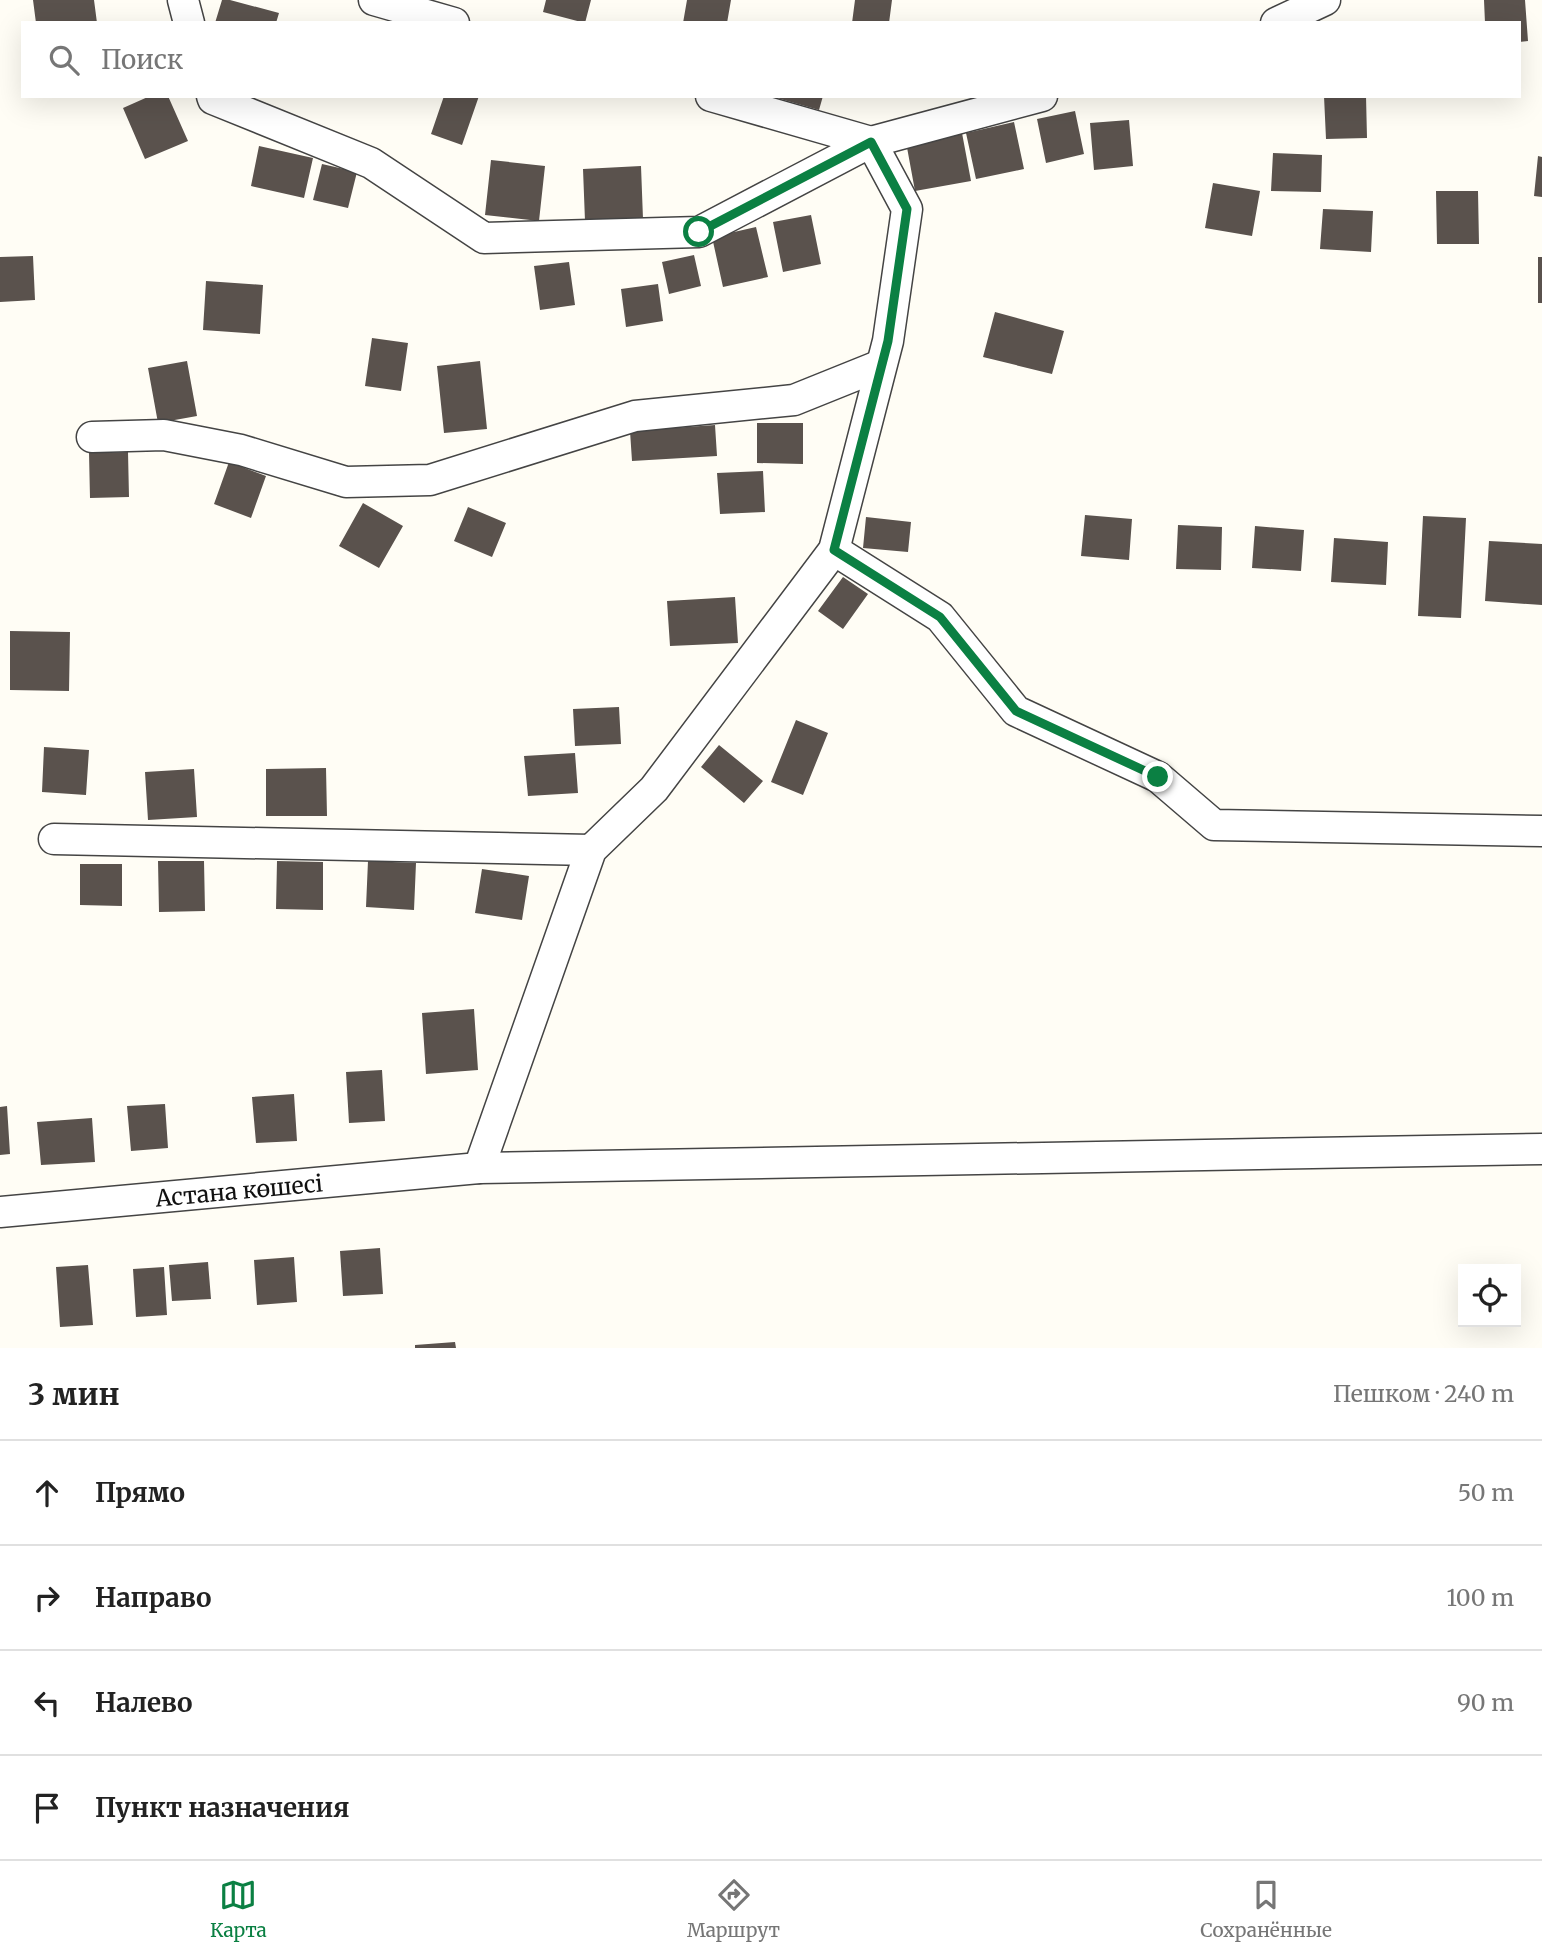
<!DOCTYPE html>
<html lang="ru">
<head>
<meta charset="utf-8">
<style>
	:root { --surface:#fff; --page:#f2f2f2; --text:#222; --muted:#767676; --line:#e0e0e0; --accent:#0b8043 }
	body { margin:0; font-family:Merriweather,serif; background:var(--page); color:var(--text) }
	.controls { position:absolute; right:21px; bottom:21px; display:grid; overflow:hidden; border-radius:0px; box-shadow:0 7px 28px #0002 }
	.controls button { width:63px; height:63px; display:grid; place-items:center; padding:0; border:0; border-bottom:2px solid var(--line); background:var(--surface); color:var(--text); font:35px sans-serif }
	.stop { position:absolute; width:21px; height:21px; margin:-16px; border:5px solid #0b8043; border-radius:50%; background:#fff }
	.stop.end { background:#0b8043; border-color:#fff; box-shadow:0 2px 7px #0008 }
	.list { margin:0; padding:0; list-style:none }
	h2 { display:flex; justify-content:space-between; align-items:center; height:91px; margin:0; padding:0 28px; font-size:30px }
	h2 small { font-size:23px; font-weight:400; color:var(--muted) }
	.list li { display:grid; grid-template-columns:46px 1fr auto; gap:21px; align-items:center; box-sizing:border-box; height:105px; padding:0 28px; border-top:2px solid var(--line) }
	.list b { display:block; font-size:26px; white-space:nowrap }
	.list em { font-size:23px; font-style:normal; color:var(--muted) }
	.icon { flex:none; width:38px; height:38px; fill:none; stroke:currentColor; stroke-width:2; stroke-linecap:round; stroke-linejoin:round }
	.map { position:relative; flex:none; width:1542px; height:1348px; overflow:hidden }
	.search { position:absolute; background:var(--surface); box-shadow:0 7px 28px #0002; left:21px; right:21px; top:21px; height:77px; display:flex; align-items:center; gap:18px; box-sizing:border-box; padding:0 24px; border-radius:0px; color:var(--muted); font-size:26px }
	.sheet { height:511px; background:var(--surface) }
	nav { display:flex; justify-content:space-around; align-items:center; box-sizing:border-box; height:98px; border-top:2px solid var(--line); background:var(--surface); font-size:19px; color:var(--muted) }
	nav a { display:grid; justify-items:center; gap:4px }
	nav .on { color:var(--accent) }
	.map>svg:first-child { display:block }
</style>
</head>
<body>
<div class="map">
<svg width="1542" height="1348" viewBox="0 0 1542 1348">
	<rect width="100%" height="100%" fill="#fffdf5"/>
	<path fill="#5a524d" d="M33,0H94L97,23H36Z
		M222,0H230L279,13L276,23H215Z
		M546,0H591L585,23L543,12Z
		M687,0H731L727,23H683Z
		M855,0H892L889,23H852Z
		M1484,0H1525L1528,41L1519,42V23H1485Z
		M150,96H168L188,141L145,159L123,108Z
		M444,96H479L462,145L431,134Z
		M770,96H823L819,110Z
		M1324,96H1366L1367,138L1326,139Z
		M1075,111L1084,154L1046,163L1037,119Z
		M1129,120L1133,166L1094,170L1090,123Z
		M1014,122L1024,169L976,179L966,133Z
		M962,133L971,181L915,191L906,142Z
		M259,146L313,158L304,198L251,186Z
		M1273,153L1322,155L1321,192L1271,191Z
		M1538,156L1542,157V197L1534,196Z
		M491,160L545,166L539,221L485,215Z
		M322,164L357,172L348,208L313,200Z
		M641,166L643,219L585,221L583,169Z
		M1213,183L1260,191L1252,236L1205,228Z
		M1436,191H1478L1479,244H1437Z
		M1323,209L1373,211L1371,252L1320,249Z
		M811,215L821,264L783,272L773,222Z
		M756,227L768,277L723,287L712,237Z
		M694,255L701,286L669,294L662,262Z
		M33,256L35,300L0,302V257Z
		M1538,257H1542V303H1538Z
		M569,262L575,305L540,310L534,266Z
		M206,281L263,285L260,334L203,330Z
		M658,284L663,321L626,327L621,289Z
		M995,312L1064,331L1052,374L983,357Z
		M372,338L408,343L401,391L365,386Z
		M187,361L197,416L158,423L148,368Z
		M480,361L487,429L444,433L437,366Z
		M757,423H803V464L757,463Z
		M715,425L717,456L632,461L630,431Z
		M128,452L129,497L90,498L89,453Z
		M229,462L266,476L251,518L214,504Z
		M763,471L765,512L720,514L717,473Z
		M363,503L403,526L379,568L339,546Z
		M468,507L506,523L492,557L454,541Z
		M1085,515L1132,519L1129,560L1081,556Z
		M1423,516L1466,518L1461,618L1418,616Z
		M866,517L911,522L908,552L863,548Z
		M1178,525L1222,527L1221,570L1176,569Z
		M1255,526L1304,530L1301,571L1252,568Z
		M1334,538L1388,542L1386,585L1331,582Z
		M1489,541L1542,544V605L1485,601Z
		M843,577L868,594L843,629L818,611Z
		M735,597L738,643L670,646L667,601Z
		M10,631L70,632L69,691L10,690Z
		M619,707L621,744L575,746L573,709Z
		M796,720L828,733L803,795L771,782Z
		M719,745L763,781L744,803L701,767Z
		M44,747L89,750L86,795L42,792Z
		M575,753L578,793L528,796L524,756Z
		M326,768L327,816H266V769Z
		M194,769L197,817L148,820L145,772Z
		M158,861H204L205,911L159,912Z
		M277,861L323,862V910L276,909Z
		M368,861L416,863L414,910L366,907Z
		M80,864H122V906L80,905Z
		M482,869L529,876L522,920L475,913Z
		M474,1009L478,1070L426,1074L422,1013Z
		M382,1070L385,1121L349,1123L346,1072Z
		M294,1094L297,1141L256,1143L252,1097Z
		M165,1104L168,1148L131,1151L127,1106Z
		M7,1106L10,1154L0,1155V1107Z
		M92,1118L95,1162L41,1165L37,1122Z
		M380,1248L383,1294L343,1296L340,1251Z
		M294,1257L297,1302L257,1305L254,1260Z
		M208,1262L211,1299L172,1301L169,1265Z
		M88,1265L93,1325L60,1327L56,1267Z
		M164,1267L167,1315L136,1317L133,1269Z
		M455,1342L456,1348H415V1345Z"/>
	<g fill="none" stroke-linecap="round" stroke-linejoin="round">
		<defs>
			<g id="minor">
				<path d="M183,0L189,23"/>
				<path d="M374,0L454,23"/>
				<path d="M1276,23L1325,0"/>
				<path d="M212,96L213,99L371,163L484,238L699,232L871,142L1042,96"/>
				<path d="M92,437L164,435L241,450L346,482L430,480L635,416L794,400L881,365"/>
				<path d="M834,550L940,617L1016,711L1158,777L1214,825L1542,831"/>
				<path d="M54,839L591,850"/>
				<path d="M479,1168L591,850L654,789L834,550L888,341L907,209L871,142L711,96"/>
				<path id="s1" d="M0,1212L479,1168L1542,1149"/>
			</g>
		</defs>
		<use href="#minor" stroke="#444" stroke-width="33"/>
		<use href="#minor" stroke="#fff" stroke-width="30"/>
	</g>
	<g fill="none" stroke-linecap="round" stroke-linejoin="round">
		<path stroke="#0b8043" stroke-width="9" d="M699,232L871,142L907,209L888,341L834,550L940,617L1016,711L1158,777"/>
	</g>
	<g text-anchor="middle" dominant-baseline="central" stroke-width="7" stroke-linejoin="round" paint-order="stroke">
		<g font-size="23" fill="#111" stroke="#fff">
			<text stroke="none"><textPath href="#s1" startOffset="240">Астана көшесі</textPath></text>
		</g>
	</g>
</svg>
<div class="controls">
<button><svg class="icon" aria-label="locate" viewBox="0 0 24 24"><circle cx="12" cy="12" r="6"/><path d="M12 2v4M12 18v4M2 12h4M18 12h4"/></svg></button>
</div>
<div class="stop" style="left:699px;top:232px"></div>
<div class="stop end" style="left:1158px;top:777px"></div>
<div class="search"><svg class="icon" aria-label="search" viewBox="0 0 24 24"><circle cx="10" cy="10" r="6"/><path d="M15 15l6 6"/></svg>Поиск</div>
</div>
<section class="sheet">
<h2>3 мин<small>Пешком · 240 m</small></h2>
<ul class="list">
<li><svg class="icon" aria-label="ahead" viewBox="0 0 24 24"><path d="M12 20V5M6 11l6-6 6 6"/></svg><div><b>Прямо</b></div><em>50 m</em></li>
<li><svg class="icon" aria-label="right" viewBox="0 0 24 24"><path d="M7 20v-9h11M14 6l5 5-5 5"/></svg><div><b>Направо</b></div><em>100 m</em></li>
<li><svg class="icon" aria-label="left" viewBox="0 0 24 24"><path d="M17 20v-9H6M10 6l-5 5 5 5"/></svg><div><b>Налево</b></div><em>90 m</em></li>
<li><svg class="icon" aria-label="arrive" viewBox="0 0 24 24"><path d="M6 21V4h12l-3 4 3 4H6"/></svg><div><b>Пункт назначения</b></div></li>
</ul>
</section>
<nav>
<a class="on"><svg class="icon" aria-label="map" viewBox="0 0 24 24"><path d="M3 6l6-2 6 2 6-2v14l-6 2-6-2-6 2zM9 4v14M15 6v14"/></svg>Карта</a>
<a><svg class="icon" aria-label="directions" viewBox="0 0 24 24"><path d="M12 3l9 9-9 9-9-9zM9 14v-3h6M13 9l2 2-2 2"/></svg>Маршрут</a>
<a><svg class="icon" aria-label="saved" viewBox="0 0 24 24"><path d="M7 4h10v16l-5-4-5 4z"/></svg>Сохранённые</a>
</nav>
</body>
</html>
